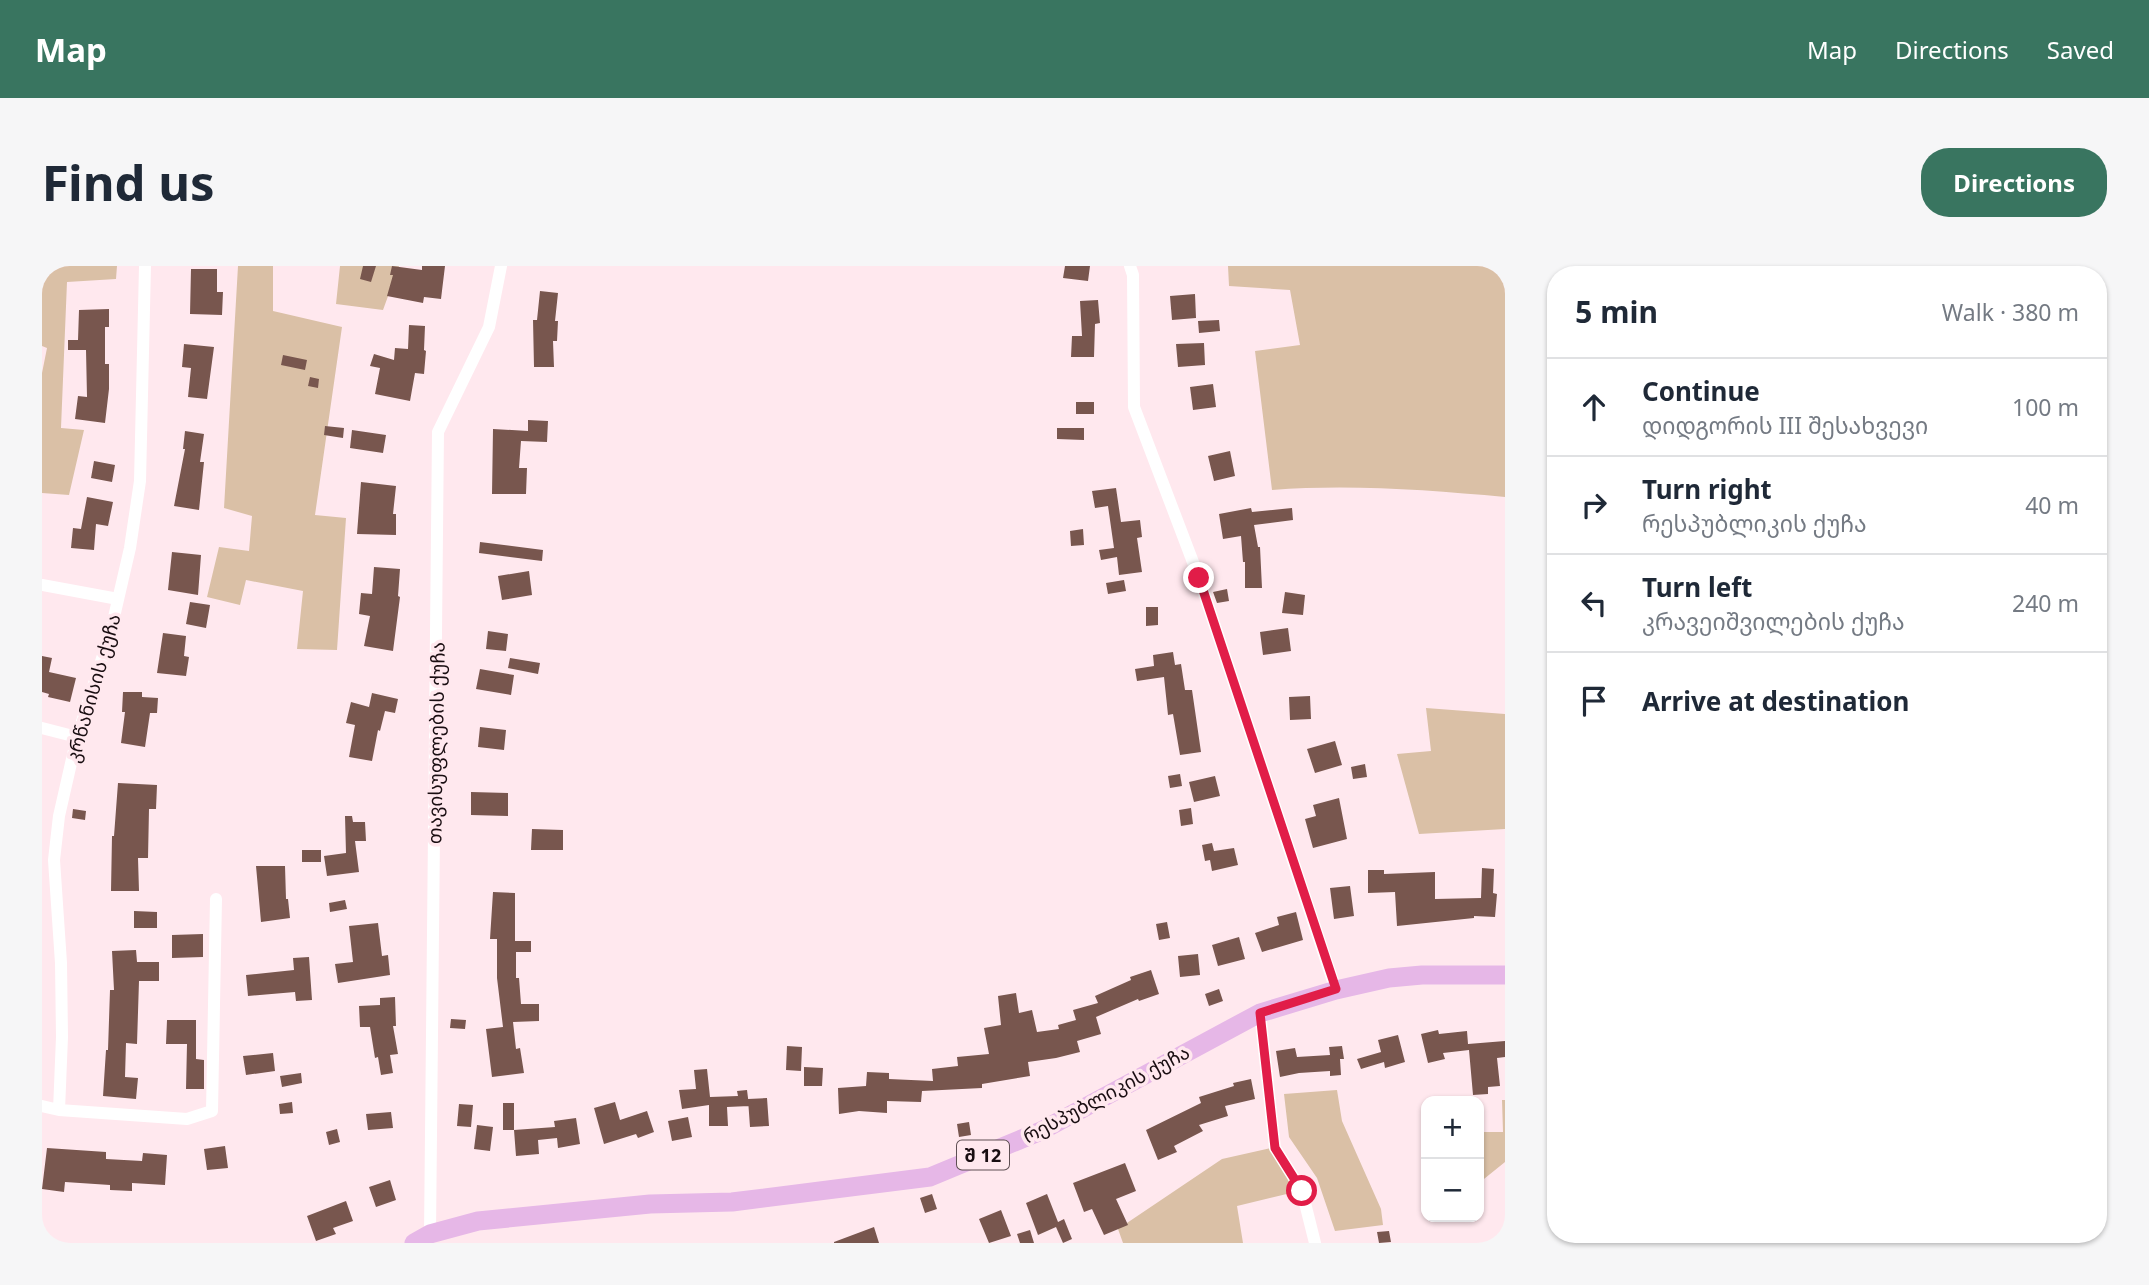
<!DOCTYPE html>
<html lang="en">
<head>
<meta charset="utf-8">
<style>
	:root { --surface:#fff; --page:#f6f6f7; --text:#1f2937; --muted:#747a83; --line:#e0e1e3; --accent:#397560 }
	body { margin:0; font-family:Georgia,"Noto Sans Georgian",serif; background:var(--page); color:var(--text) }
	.controls { position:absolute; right:21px; bottom:21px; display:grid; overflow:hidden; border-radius:14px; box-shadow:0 2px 5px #0004 }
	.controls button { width:63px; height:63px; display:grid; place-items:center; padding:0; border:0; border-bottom:2px solid var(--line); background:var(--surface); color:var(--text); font:35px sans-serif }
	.stop { position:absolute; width:21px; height:21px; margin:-16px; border:5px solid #e11d48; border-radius:50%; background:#fff }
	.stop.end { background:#e11d48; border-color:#fff; box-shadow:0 2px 7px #0008 }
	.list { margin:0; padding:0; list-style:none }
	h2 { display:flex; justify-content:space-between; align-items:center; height:91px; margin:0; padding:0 28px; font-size:30px }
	h2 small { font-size:23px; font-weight:400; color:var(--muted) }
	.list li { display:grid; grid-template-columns:46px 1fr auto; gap:21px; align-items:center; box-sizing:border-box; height:98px; padding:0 28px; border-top:2px solid var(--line) }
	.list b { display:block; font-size:26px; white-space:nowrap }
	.list p { margin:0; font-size:23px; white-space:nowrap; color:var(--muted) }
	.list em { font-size:23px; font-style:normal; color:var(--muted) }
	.icon { flex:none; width:38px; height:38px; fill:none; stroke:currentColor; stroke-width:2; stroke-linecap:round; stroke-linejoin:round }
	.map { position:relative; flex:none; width:1463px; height:977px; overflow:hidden; border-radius:28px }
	header { display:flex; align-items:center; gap:42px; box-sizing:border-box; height:98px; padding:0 35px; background:var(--accent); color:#fff }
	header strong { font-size:33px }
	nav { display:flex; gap:38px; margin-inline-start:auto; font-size:24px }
	.intro { display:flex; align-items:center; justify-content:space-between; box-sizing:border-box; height:168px; padding:0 42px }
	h1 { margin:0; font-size:49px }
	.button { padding:18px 32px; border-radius:28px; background:var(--accent); color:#fff; font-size:24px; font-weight:700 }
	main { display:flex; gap:42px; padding:0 42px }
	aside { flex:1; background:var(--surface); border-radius:28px; box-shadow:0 2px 5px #0004 }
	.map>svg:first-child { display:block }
</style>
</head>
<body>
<header>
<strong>Map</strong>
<nav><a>Map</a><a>Directions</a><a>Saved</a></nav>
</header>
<div class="intro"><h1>Find us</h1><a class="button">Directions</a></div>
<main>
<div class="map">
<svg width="1463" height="977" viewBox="0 0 1463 977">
	<rect width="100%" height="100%" fill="#ffe8ee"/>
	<path fill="#dac0a6" d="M0,0H75L74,13L25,16L19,162L42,164L27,229L0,227V107L5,82L0,80Z
		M196,0H231V45L300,61L273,249L304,252L295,384L255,383L261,325L204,314L198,339L165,331L177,281L207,285L210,250L182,242Z
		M298,0H357L341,44L294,38Z
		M1186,0H1463V231C1386,224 1308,218 1230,224L1213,85L1258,79L1248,24L1187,20Z
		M1384,442L1463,448V563L1377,568L1355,488L1389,485Z
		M1295,824L1300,855L1339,943L1341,959L1293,965L1275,912L1247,871L1242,828Z
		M1460,834H1463V896L1437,917V866H1461Z
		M1229,882L1253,926L1195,940L1201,977H1081L1076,963L1180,893Z"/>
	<path fill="#78564e" d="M321,0H334L329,16L318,13Z
		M350,0L380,4V0H403L399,33L382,31L381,37L345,30L351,9H348Z
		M1023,0H1048L1046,15L1021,12Z
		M149,3H175V26H181L180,49L148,48Z
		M498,25L516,27L513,55H516L515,75H511L512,101H492L491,54H495Z
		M1153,28L1154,52L1130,54L1128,30Z
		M1056,34L1058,57L1053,58L1052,91H1029L1030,70H1040L1038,35Z
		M67,43V61H63V98H67V123L63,157L33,153L36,130L45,131L44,84H26V74H36L37,44Z
		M1177,54L1178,65L1157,67L1156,55Z
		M367,59L383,60L382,84L384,85L382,108L373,107L368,135L333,128L338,102L328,100L332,88L352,94L353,82L366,83Z
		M1162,77L1163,99L1136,101L1134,78Z
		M142,78L172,81L165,133L146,131L149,102L140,101Z
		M241,89L265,94L263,104L239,99Z
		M268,111L277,113L276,122L266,120Z
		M1171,118L1174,141L1151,144L1148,121Z
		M1034,136H1052V148H1034Z
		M486,154L506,155L505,176L479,175L477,202H485L484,228H450L451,163L486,165Z
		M283,160L302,162L301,172L282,169Z
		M1015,162H1042V174L1015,173Z
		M310,164L344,169L341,187L308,182Z
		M143,165L162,168L158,196H162L157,244L132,240L143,183H141Z
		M1188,185L1193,210L1172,215L1166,190Z
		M52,195L73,199L70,216L49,212Z
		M319,216L354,220L351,248H354V269L315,268Z
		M1074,222L1079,256L1098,254L1100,271L1095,272L1100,306L1077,309L1075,291L1059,294L1057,284L1072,282L1066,240L1053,242L1050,225Z
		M45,231L71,236L66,260L54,258L52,284L29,282L31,262L39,263Z
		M1209,242L1210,246L1250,242L1251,254L1212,259L1216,281H1218L1220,322H1203V296H1201L1199,270L1181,273L1177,248Z
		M1041,263L1042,279L1029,280L1028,265Z
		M438,276L501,284L500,295L437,287Z
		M130,286L159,289L156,329L126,324Z
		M332,301L358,303L356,330L358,331L351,385L322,380L328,350L317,348L319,327L330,328Z
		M487,305L490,329L460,334L456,310Z
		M1082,314L1084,325L1066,328L1064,317Z
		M1185,323L1187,335L1175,337L1171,326Z
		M1243,326L1263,329L1261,349L1240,347Z
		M148,336L168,339L164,362L144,358Z
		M1104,341H1116V359L1104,360Z
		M1246,362L1249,385L1221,389L1218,366Z
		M446,365L466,368L464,385L444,383Z
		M121,367L144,370L142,390L147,391L144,410L115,407Z
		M1131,386L1133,399L1139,398L1143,424H1150L1159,486L1138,489L1131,448L1126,449L1122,411L1095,415L1093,403L1112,400L1111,389Z
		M0,390L10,392L7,406L34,412L28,436L6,431L7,428L0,426Z
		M468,392L498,397L496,408L466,402Z
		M438,403L472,409L469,429L434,423Z
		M81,426H100V431L116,432L115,447H108L103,481L79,477L83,446H80Z
		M330,427L356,433L353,447L343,445L338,465L336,464L330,495L307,491L313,459L304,457L309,436L327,441Z
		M1268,430L1269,453L1248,454L1247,431Z
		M438,461L464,464L462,484L436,481Z
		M1293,475L1300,499L1273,507L1265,483Z
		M1323,498L1325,511L1311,513L1309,501Z
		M1138,508L1140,520L1128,522L1126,510Z
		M1173,510L1178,530L1152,536L1147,516Z
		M76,517L115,519L114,543H107L106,592H96L97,625H69L70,570H72Z
		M429,526L466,527V550L429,549Z
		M1297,532L1305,573L1271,582L1263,553L1274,550L1271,539Z
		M1149,542L1151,558L1139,560L1137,544Z
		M31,543L44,545L43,554L30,552Z
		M303,550H310L311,556H323L324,575H313L317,606L285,610L282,590L304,587Z
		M490,563L521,564V584H489Z
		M1170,577L1172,585L1192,582L1196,599L1170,605L1168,594L1163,595L1160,579Z
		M260,584H279V596H260Z
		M214,600H243L244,633H246L248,652L219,656Z
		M1440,602L1452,603L1451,627L1455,628L1453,651L1432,650V652L1355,660L1353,626L1326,627V604H1342V608L1393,606V633L1439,632Z
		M1308,620L1312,650L1292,653L1288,622Z
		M451,626L473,627V675H489V686H474V712H477L479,738H497V755L471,756L474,783L478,782L482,807L450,811L444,763L461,761L455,712V673H448Z
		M303,634L305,643L288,646L287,637Z
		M92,645L115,646V662H92Z
		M1254,646L1261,674L1220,686L1213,667L1237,659L1235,651Z
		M1125,656L1128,672L1117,674L1114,658Z
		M336,657L340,690L346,689L348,709L296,717L293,698L311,696L307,660Z
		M161,668V691L130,692V669Z
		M1197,671L1203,693L1176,700L1170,679Z
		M94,684L95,696H117V715H97L95,778L84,777L83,811L96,812L94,833L61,830L64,784H66L68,724H72L70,685Z
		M1156,688L1158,709L1138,711L1136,690Z
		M267,691L270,734L254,735L253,726L206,730L204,709L252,704L251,692Z
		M1109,704L1117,728L1097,735L1096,733L1054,751L1059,768L1035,775L1038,786L1014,792L986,796L988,810L940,818V822L880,825L879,836L845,835V847L817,845L797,848L796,822L824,820L825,806L847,807V813L891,815L890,803L916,800L915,791L947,788L942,762L959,759L956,730L974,727L977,747L990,744L995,766L1017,763L1016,759L1034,754L1031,744L1056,737L1053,730L1089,714L1088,711Z
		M1177,723L1181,735L1167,740L1163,728Z
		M353,731L354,760H351L356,788L348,789L351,807L339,809L336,791L333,792L328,761H318L317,740L338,739V732Z
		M409,753L424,754L423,763L408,762Z
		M125,754H154V793L162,794V823H144L145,778H124Z
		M1396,764L1397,768L1425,765L1426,778L1463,775V791L1455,792L1458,820L1446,821V828L1431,829L1427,784L1401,787L1403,793L1386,797L1379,768Z
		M1356,769L1363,796L1343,802L1342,796L1319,803L1315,793L1339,786L1336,774Z
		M745,780L760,781L759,805L744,804Z
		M1300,780L1302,793H1298L1299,809L1288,810V805L1257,807L1238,811L1234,785L1253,782L1255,791L1288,789L1287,781Z
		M231,787L233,805L204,809L201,790Z
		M762,801L781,802L780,820H762Z
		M665,803L668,831L696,830L695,825L705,824L707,840L685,841L686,860H667V839L640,843L637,824L654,823L652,804Z
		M259,807L260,817L240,821L238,810Z
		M1209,813L1213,833L1183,840L1186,850L1157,859L1161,865L1132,880L1135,886L1116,894L1104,864L1159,837L1157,831L1192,820L1191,817Z
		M725,832L727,860L708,861L706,833Z
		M250,836L251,847L238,848L237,838Z
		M573,836L578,854L605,845L612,866L596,872L594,868L562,878L552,842Z
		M461,837H472V864H461Z
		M417,838L431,839L429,861L415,860Z
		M349,846L351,862L326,864L324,848Z
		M646,851L650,871L630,875L626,855Z
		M534,852L538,878L516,882L515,872L496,874L497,888L474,890L472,864L513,861L512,855Z
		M927,856L929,869L917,871L915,858Z
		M435,859L451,861L448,885L432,883Z
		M295,863L298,876L287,879L284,866Z
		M183,880L186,902L165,904L162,883Z
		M5,882L64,886V893L100,895L101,887L125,889L123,919L90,917V925L68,924V919L23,916L22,926L0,923Z
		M1083,897L1094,925L1074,933L1086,959L1062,969L1050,943L1042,946L1031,917Z
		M348,914L354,934L334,941L327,921Z
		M890,928L895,943L883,947L878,932Z
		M1005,928L1016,956L1022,953L1030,973L1021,977L1014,961L996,969L984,937Z
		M304,935L311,955L291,962L294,968L274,975L265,950Z
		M959,944L969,970L947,977L937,953Z
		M832,961L837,977H792V976Z
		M988,964L992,977H978L975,968Z
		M1347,965L1349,976L1337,977L1335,966Z"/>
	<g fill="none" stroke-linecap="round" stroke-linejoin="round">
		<path stroke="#fff" stroke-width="12" d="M1088,0L1091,9L1092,141L1157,312L1294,724
			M0,319L76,333
			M0,462L35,471
			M1218,747L1233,882L1260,925L1273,977
			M0,840L17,844L145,853L170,845L174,633
			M17,844L20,771L19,697L12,594L17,550L35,471L69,364L88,282L98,215L103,0
			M388,968L396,166L447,61L459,0"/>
		<path stroke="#e6b7e7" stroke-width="19" d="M372,977L388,968L436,955L608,938L690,936L888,911L999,865L1218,747L1294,724L1347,712L1380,709H1463"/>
	</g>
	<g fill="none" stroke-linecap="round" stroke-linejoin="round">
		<path stroke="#e11d48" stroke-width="9" d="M1157,312L1294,723L1218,747L1233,882L1260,925"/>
	</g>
	<g text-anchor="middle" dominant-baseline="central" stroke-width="7" stroke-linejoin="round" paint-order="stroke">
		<rect fill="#ffe8ee" stroke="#5e4f53" stroke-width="2" x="915" y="874.5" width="52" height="29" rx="5"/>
		<g font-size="18" font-weight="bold" fill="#190d11">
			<text x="941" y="889">შ 12</text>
		</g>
		<g font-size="19" fill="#190d11" stroke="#ffe8ee">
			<text transform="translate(51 422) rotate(-74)">კრწანისის ქუჩა</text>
			<text transform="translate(394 477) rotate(-89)">თავისუფლების ქუჩა</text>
			<text transform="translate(1064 828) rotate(-28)">რესპუბლიკის ქუჩა</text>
		</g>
	</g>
</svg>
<div class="controls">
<button>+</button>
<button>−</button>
</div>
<div class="stop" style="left:1260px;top:925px"></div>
<div class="stop end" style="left:1157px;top:312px"></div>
</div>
<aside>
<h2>5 min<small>Walk · 380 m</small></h2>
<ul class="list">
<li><svg class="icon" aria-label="ahead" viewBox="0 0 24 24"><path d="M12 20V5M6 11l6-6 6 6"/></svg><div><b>Continue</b><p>დიდგორის III შესახვევი</p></div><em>100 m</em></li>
<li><svg class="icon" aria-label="right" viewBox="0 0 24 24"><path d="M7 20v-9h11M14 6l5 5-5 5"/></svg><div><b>Turn right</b><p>რესპუბლიკის ქუჩა</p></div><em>40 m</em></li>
<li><svg class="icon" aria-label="left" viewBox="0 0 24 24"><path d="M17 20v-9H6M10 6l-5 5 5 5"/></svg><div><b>Turn left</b><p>კრავეიშვილების ქუჩა</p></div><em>240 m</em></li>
<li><svg class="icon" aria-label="arrive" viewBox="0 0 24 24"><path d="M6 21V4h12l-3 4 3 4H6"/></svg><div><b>Arrive at destination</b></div></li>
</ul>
</aside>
</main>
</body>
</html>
